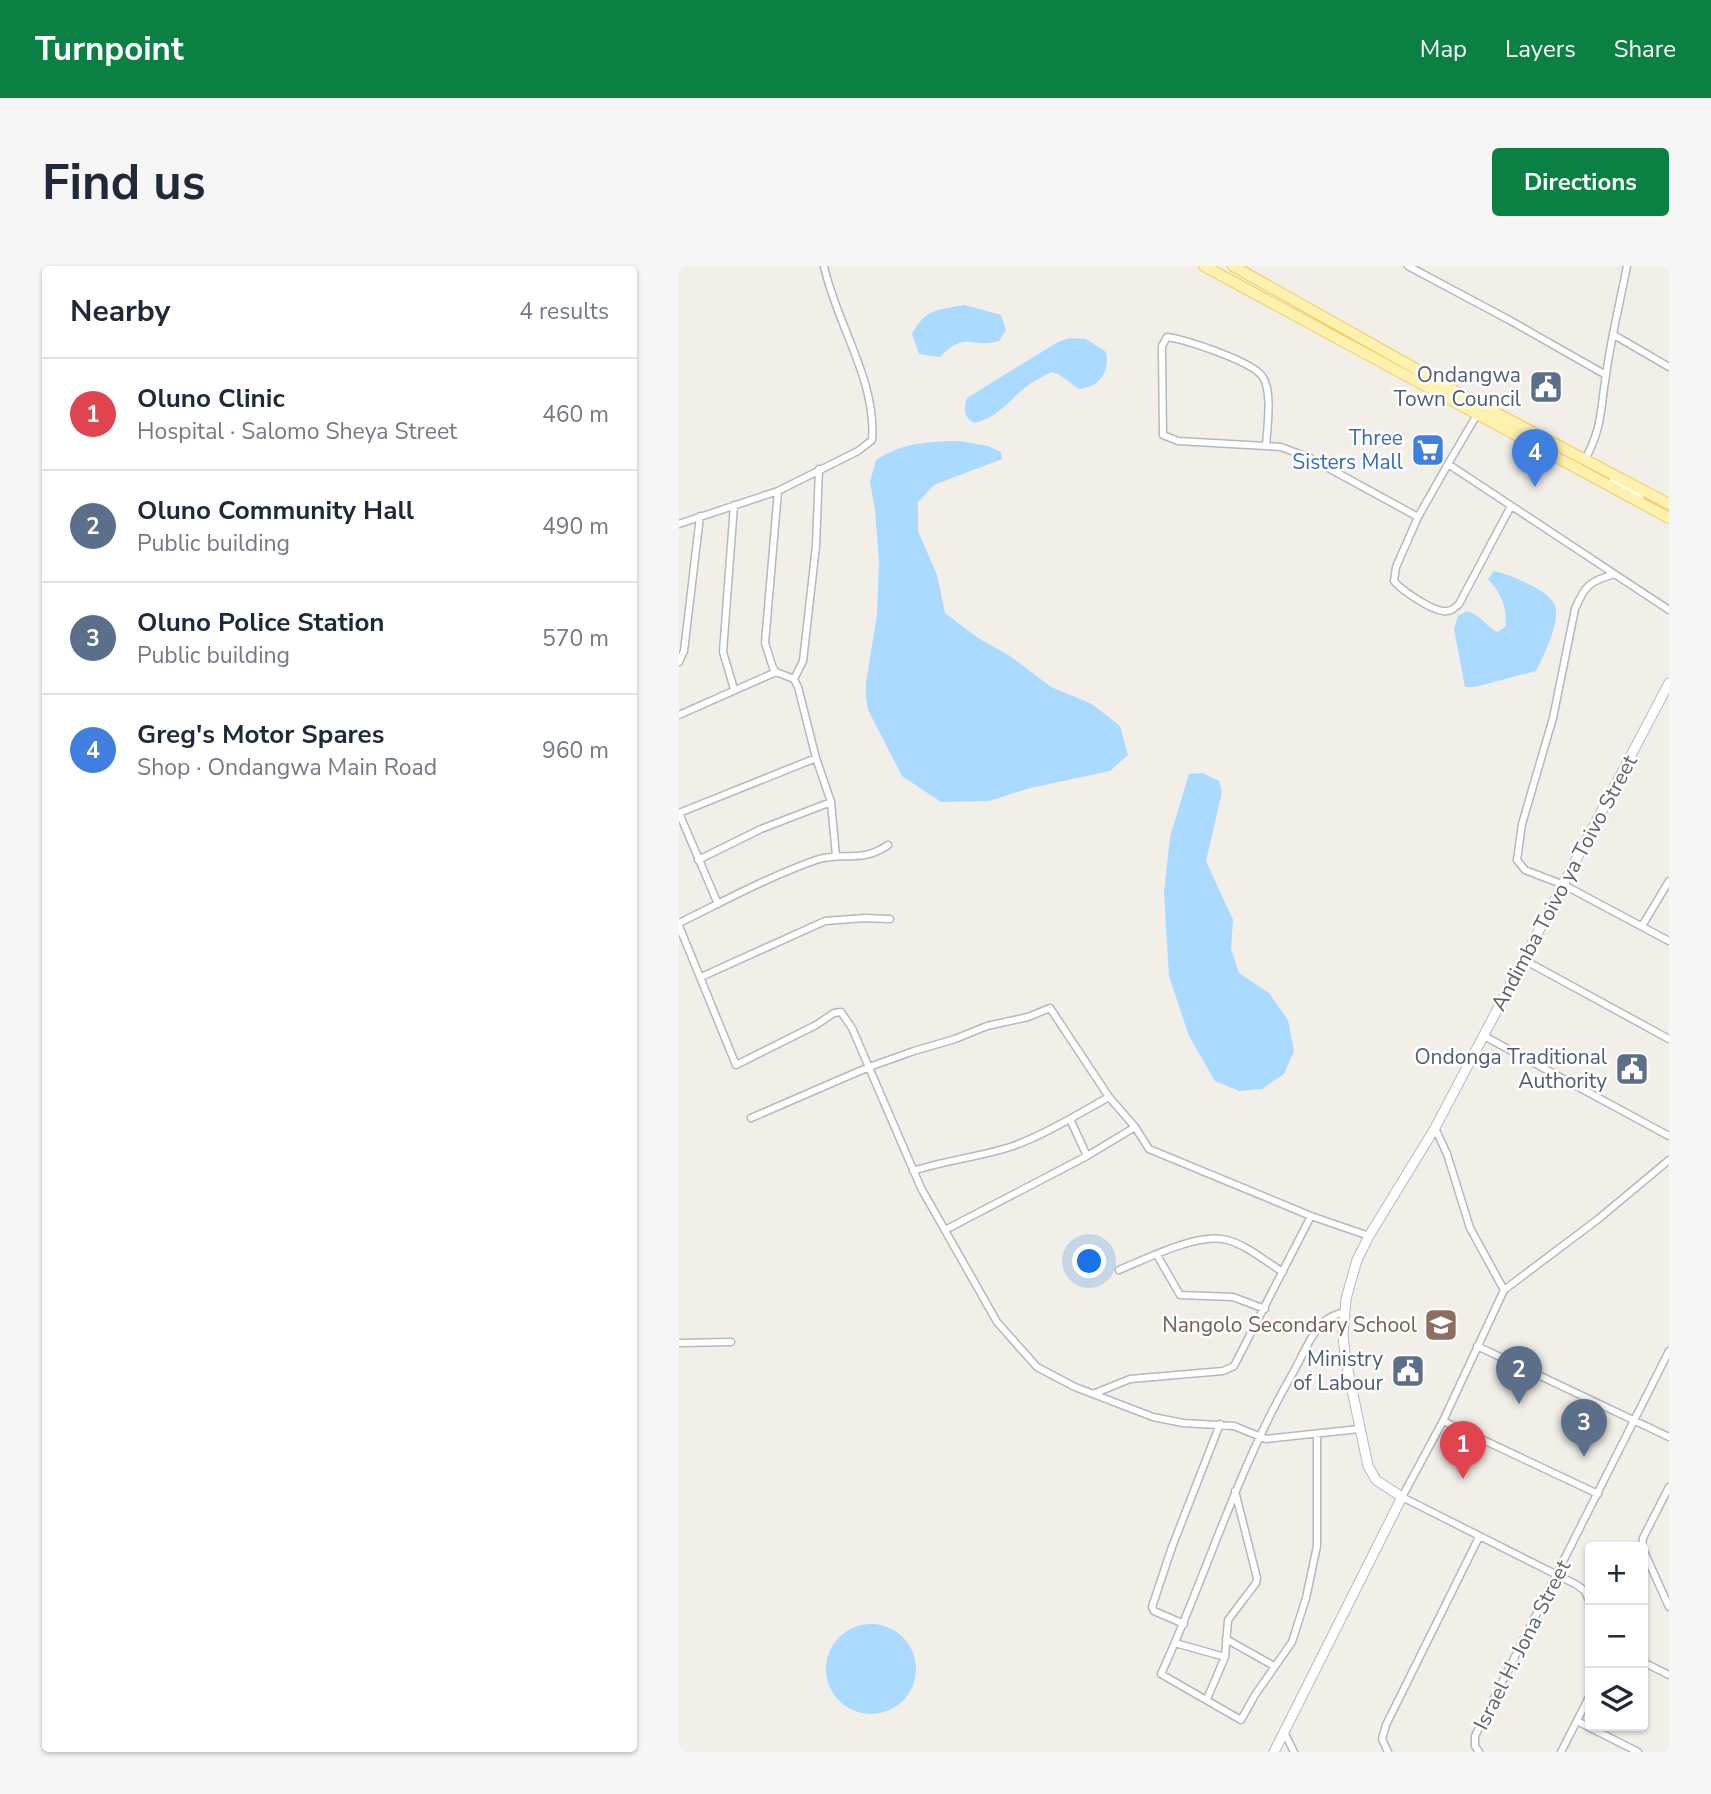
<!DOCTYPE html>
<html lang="en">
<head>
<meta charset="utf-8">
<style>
	:root { --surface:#fff; --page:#f6f6f7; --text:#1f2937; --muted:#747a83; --line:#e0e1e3; --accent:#0b8043 }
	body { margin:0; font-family:"Nunito Sans",sans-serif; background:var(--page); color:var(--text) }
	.controls { position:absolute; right:21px; bottom:21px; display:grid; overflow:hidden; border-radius:7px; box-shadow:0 2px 5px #0004 }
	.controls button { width:63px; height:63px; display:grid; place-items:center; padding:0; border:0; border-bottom:2px solid var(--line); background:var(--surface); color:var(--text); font:35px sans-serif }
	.you { position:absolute; left:411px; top:996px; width:24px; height:24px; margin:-18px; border:5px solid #fff; border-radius:50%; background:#1a73e8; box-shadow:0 0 0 10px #1a73e833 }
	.badge { display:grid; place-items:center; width:46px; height:46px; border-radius:50%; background:var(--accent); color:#fff; font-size:23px; font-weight:700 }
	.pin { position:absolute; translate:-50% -58px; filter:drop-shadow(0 2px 4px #0008) }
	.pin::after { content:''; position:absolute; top:37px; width:24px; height:21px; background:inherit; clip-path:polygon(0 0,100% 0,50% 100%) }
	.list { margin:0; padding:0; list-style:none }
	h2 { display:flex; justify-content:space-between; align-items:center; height:91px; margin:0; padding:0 28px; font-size:30px }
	h2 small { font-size:23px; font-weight:400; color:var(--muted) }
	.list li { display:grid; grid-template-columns:46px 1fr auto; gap:21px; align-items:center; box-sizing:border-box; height:112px; padding:0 28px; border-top:2px solid var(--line) }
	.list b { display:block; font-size:26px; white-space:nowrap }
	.list p { margin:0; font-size:23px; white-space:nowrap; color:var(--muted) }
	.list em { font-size:23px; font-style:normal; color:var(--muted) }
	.icon { flex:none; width:38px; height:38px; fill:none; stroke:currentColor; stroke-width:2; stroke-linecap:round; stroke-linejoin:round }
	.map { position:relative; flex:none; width:990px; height:1486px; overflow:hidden; border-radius:7px }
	header { display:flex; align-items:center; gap:42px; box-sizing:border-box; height:98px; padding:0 35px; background:var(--accent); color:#fff }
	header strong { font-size:33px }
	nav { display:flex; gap:38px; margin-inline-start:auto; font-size:24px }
	.intro { display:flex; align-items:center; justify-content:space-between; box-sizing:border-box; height:168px; padding:0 42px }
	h1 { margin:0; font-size:49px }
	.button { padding:18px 32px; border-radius:7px; background:var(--accent); color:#fff; font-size:24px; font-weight:700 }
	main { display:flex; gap:42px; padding:0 42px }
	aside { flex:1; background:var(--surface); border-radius:7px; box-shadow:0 2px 5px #0004 }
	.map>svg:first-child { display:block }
</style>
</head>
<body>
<header>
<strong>Turnpoint</strong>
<nav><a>Map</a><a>Layers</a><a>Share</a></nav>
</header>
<div class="intro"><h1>Find us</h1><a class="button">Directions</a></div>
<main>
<aside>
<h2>Nearby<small>4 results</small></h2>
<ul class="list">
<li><span class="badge" style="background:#e0444e">1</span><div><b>Oluno Clinic</b><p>Hospital · Salomo Sheya Street</p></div><em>460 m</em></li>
<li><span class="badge" style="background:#5c6f8a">2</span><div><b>Oluno Community Hall</b><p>Public building</p></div><em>490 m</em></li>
<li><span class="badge" style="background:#5c6f8a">3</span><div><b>Oluno Police Station</b><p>Public building</p></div><em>570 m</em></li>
<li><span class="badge" style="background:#3f7fe0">4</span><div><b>Greg's Motor Spares</b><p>Shop · Ondangwa Main Road</p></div><em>960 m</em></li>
</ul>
</aside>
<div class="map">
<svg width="990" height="1486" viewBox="0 0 990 1486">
	<rect width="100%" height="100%" fill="#f1efe8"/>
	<path fill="#aadaff" d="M286,39L322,49L327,64L320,75C290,83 288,64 261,91L240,88L233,68C247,42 259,44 286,39Z
		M390,72L407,73L427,86C431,106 421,121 400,123L379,108L372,106C364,111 354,115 347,121C330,134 318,153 295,157C285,151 284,144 288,132L379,76Z
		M280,175L309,180L322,186L323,193L255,219L239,236V265L258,309L266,347L299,372L331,390L372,421L413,438L441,460L449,489L431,505L351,522L310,535L262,536L223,510L189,444L187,432V417L198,349L200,295L196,244L191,216L197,194C225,176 248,176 280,175Z
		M815,305C830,308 876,326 877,343C879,360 865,390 857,405L796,421H786L775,363L779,350L788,345C803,350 805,359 819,366L827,360C827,340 823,328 809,313Z
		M524,507L540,515L543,526L527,595L554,654L552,683L560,707L590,727L609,754L615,785L605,808L583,823L560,825L536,815L510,770L490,710L485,627L491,571L510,508Z
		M147 1403a45 45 0 1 1 90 0a45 45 0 1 1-90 0Z"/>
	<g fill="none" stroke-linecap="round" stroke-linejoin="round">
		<defs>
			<path id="street" d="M729,0L832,55L927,109
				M935,69L990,101
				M488,71C508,74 572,95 583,110C594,124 588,163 587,180L499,175L484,169L483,86V80Z
				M799,147L769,198L990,344
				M587,180L602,181L631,192L739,251L717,301L715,315C722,324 752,344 764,345C771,346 775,343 780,338L832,240
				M908,195L906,194C924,159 921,145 927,109C932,72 941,36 948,0
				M934,213L962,233
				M99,225L86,377L94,402L97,406L115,413L119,421L137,492L152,536L157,590
				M739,251L769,198
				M0,258L99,225L179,185L193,174C198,115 157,57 145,0
				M936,308C911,315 906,319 896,343L874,452L843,558L838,594L846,604L885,619L990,675
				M0,396L5,385L21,250
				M115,413L124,395L137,280L140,203
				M55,423L44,386L55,239
				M0,449L97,406
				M19,594L82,563L152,536
				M39,638L0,547L137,492
				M0,657C45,635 89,611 137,594C163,585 182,598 209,579
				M0,660L57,799L137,759L155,747L162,746L173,762L242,922L318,1056L358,1101L396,1121L474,1151L504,1157L555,1160L587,1173L680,1163
				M963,660L990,615
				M845,694L990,773
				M22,711L146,655L186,652L211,653
				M805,770L990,870
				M72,852L190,801L235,785L276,773L308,760L349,751L371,742L430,831L456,861L470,883L632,950L690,970
				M391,853L408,890
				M756,862L768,888L791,962L825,1024
				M234,905C267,894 302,891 334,880C367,868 399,848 430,831
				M266,964L408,890L456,861
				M478,989L501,1029L554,1031L586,1043
				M440,1004C467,993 519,966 548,974C568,979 587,996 604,1006
				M0,1077L52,1076
				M798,1080L990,1171
				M414,1128L451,1113L544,1105L555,1100L632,950
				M764,1155L919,1228
				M638,1168V1280L627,1332L613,1376L576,1429L562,1454L482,1408C528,1308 559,1201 615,1105C624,1089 632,1067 646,1055C651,1050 659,1048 665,1046
				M963,1281L964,1272L990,1221
				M964,1283L990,1341
				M911,1337L906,1325L898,1319L723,1231L764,1155L825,1024L918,954L990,894
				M505,1358L475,1345L473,1341L493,1281L541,1158
				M547,1373L595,1400
				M496,1377L546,1391
				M964,1396L990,1409
				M528,1433L546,1391L549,1354L577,1317L578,1312L556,1225
				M898,1455L959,1486
				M606,1468L615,1486
				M709,1486L703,1473L707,1459L800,1271
				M800,1486L796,1480V1470L990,1085
				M882,1486L911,1429"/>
			<path id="secondary" d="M595,1486L723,1231L697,1214L689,1200L666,1090L664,1068L667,1033L678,994L690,970L756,862L990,417"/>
			<path id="primary" d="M525,0L990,252
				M554,0L787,131L990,238"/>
		</defs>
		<use href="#street" stroke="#b5b8bc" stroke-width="9"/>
		<use href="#secondary" stroke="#b6babf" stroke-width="11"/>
		<use href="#primary" stroke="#f2c960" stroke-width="12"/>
		<use href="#street" stroke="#fff" stroke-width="6"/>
		<use href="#secondary" stroke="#fff" stroke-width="9"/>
		<use href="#primary" stroke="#fff2af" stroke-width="10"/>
	</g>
	<defs>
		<symbol id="civic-square" viewBox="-11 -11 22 22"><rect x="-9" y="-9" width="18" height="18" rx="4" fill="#5c6f8a" stroke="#fff"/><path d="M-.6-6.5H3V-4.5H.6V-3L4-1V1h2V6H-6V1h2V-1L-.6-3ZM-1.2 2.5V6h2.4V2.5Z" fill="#fff"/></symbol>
		<symbol id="supermarket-square" viewBox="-11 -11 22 22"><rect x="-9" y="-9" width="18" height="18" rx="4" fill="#3f7fe0" stroke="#fff"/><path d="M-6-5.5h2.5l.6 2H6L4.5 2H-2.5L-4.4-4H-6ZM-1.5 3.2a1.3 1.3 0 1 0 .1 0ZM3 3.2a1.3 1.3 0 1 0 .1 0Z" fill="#fff"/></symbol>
		<symbol id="school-square" viewBox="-11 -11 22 22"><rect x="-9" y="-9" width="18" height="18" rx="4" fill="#8d6e63" stroke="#fff"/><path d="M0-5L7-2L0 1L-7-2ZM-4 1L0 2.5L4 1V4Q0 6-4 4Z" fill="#fff"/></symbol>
	</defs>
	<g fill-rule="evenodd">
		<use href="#civic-square" x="848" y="102" width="38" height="38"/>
		<use href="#supermarket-square" x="730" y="165" width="38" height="38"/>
		<use href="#civic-square" x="934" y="784" width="38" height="38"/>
		<use href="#school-square" x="743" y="1040" width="38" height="38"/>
		<use href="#civic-square" x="710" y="1086" width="38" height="38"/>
	</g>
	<g text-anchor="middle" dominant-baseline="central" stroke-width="5" stroke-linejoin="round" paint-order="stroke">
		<g font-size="21" fill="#4e5e75" stroke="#fff" text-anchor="end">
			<text x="842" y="109">Ondangwa<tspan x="842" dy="24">Town Council</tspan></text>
			<text x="928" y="791">Ondonga Traditional<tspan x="928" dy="24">Authority</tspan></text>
			<text x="704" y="1093">Ministry<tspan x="704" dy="24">of Labour</tspan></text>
		</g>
		<g font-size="21" fill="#366cbe" stroke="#fff" text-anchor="end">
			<text x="724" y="172">Three<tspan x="724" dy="24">Sisters Mall</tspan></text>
		</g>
		<g font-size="21" fill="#5f6368" stroke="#fff">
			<text transform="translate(885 617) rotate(-62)">Andimba Toivo ya Toivo Street</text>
			<text transform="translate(843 1379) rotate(-63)">Israel H. Jona Street</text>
		</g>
		<g font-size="21" fill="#785e54" stroke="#fff" text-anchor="end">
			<text x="738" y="1059">Nangolo Secondary School</text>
		</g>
	</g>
</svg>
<div class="controls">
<button>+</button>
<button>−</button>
<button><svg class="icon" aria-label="layers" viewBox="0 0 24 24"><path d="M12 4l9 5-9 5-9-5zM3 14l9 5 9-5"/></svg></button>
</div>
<div class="you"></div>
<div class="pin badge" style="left:784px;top:1213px;background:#e0444e">1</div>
<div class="pin badge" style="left:840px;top:1138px;background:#5c6f8a">2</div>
<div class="pin badge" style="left:905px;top:1191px;background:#5c6f8a">3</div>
<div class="pin badge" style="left:856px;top:221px;background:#3f7fe0">4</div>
</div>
</main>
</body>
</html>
